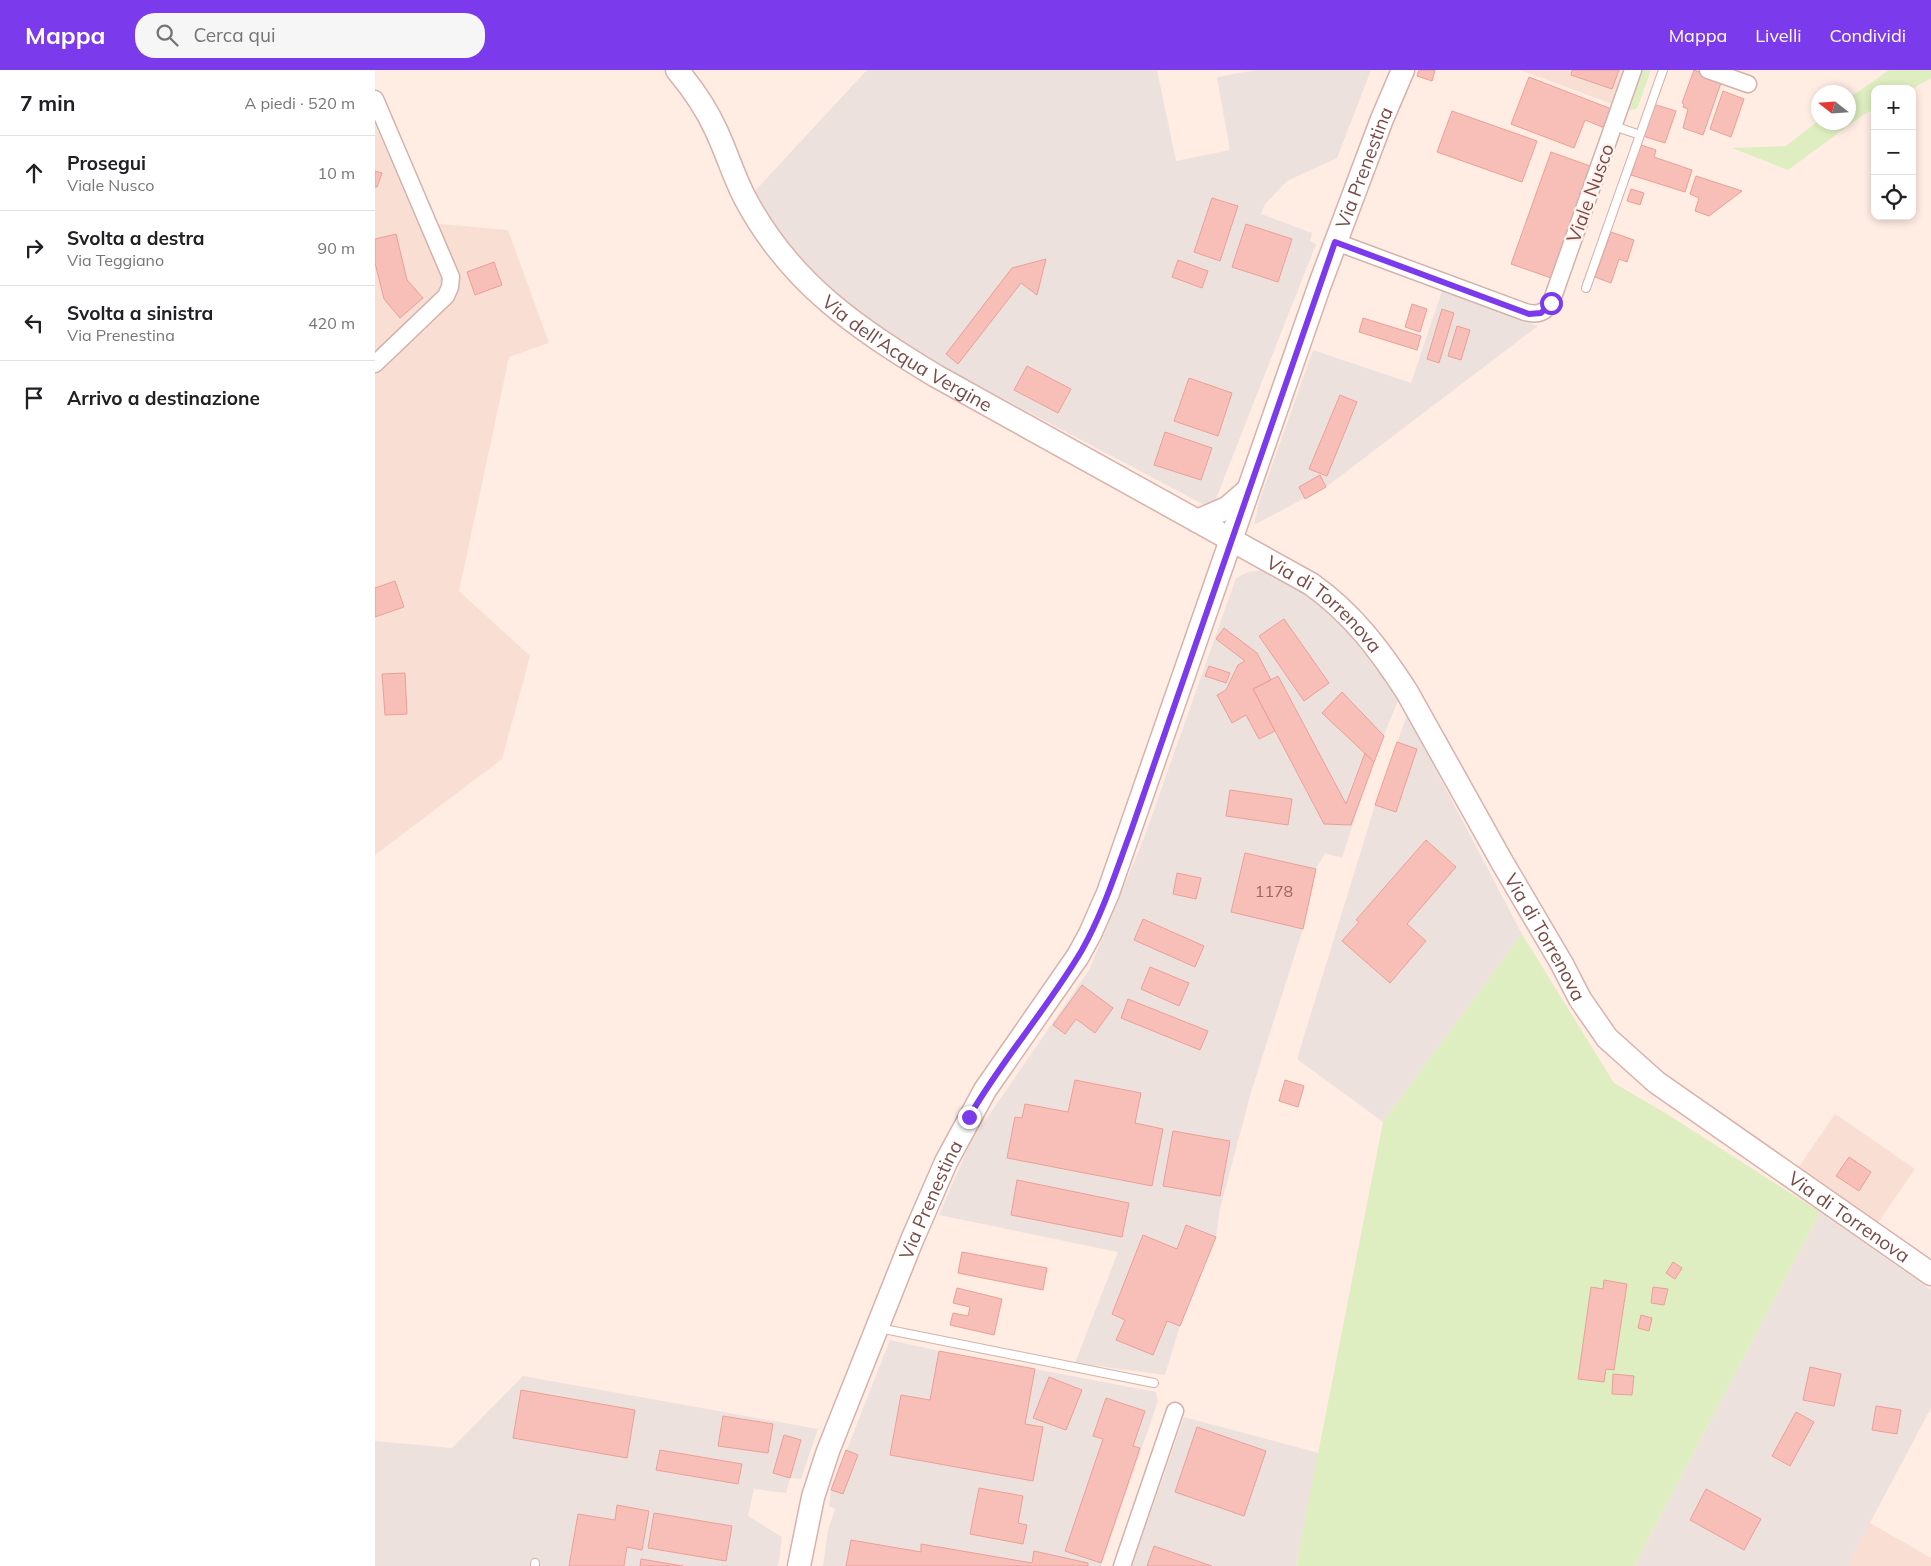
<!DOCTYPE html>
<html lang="it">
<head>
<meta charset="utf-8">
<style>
	:root { --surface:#fff; --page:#f6f6f6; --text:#202124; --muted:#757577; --line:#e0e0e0; --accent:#7c3aed }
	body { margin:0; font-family:Mulish,sans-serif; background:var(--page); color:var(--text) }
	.controls { position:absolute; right:15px; top:15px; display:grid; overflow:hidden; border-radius:10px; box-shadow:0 2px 8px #0003 }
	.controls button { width:45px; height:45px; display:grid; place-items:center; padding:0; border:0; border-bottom:1px solid var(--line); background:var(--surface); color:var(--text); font:25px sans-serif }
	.compass { position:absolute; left:1436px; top:15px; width:45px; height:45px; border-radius:50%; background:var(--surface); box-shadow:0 2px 8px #0003; rotate:287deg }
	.stop { position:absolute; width:15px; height:15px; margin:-11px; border:4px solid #7c3aed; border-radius:50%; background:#fff }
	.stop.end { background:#7c3aed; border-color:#fff; box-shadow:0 1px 5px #0008 }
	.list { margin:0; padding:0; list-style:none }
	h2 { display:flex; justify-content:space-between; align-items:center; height:65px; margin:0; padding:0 20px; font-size:21px }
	h2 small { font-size:16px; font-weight:400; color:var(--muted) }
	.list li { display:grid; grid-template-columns:32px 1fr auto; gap:15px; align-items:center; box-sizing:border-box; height:75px; padding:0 20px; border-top:1px solid var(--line) }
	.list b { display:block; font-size:19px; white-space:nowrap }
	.list p { margin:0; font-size:16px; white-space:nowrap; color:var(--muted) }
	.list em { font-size:16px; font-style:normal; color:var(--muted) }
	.icon { flex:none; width:28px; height:28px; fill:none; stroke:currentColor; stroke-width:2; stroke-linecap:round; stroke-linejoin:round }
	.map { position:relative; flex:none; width:1556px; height:1496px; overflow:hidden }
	header { display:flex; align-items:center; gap:30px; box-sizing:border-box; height:70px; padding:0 25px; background:var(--accent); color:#fff }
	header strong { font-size:24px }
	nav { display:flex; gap:28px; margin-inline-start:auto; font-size:18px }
	.search { width:350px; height:45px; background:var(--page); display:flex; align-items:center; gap:12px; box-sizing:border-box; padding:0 18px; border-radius:20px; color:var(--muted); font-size:19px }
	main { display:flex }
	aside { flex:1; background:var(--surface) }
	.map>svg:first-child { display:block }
</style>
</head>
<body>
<header>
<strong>Mappa</strong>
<div class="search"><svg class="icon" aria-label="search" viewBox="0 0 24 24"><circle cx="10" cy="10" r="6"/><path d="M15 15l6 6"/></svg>Cerca qui</div>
<nav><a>Mappa</a><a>Livelli</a><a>Condividi</a></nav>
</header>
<main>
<aside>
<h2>7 min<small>A piedi · 520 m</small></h2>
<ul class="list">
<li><svg class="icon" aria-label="ahead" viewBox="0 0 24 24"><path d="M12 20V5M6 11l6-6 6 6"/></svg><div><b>Prosegui</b><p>Viale Nusco</p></div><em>10 m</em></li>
<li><svg class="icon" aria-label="right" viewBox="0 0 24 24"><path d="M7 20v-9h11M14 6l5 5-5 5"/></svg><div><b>Svolta a destra</b><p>Via Teggiano</p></div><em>90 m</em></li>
<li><svg class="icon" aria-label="left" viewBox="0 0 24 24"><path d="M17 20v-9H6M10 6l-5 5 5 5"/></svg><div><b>Svolta a sinistra</b><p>Via Prenestina</p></div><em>420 m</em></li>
<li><svg class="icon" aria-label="arrive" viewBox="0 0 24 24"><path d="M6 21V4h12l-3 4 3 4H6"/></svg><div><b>Arrivo a destinazione</b></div></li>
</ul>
</aside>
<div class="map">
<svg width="1556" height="1496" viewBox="0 0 1556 1496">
	<rect width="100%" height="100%" fill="#ffece3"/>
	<path fill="#f9ded4" d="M1145,0H1251L1240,35Z
		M0,55L42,152L133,160L174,273L134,287L84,521L155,586L127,689L0,785Z
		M1460,1044L1540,1099L1503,1153L1423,1098Z
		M1495,1453L1556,1488V1496H1472Z"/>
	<path fill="#ede1de" d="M492,0H782L801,91L855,80L842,7L881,0H996L962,88L912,111L890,134L886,144L937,163L935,171L941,174L837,439L532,278L420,193L378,123Z
		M1067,221L1163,256L951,417L879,455L884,432L938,280L1036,313Z
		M888,500L931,524L969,558L1005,603L1023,631L998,692L967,788L950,783L941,799L928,859L876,1022L845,1139L841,1167L805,1256L790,1305L700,1293L743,1182L564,1145L596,1071L714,900L769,768L861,508L873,502Z
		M1032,645L1147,864L1008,1052L922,989L1000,735Z
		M1445,1142L1556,1220V1338L1472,1496H1259Z
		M515,1270L564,1281L781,1322L783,1331L726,1496H448L453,1460L460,1439L454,1436L456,1420Z
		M148,1306L443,1359L426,1409L415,1408L411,1423L379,1419L373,1446L407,1467L404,1492L402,1496H0V1371L77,1378Z
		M809,1347L944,1383L921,1496H757Z"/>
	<path fill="#dfeec0" d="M1264,0H1276L1263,36L1261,39L1255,40L1252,37Z
		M1514,0H1556V8L1537,19H1500V39L1488,45L1413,100L1357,78L1411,76L1443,51L1474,52V28Z
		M1147,864L1239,1013L1292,1044L1445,1142L1259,1496H921L1008,1052Z"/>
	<path fill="#f7bfb8" stroke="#eb9f96" d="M1044,0H1060L1057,11L1042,6Z
		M1197,0H1244L1237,19L1196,5Z
		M1319,0L1347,10L1328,65L1308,58L1313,39L1308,37L1309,34L1307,33Z
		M1154,7L1239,40L1232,59L1210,50L1199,78L1136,54Z
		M1348,21L1369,29L1356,67L1335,59Z
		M1278,34L1301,41L1290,73L1268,66Z
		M1077,41L1162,71L1147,112L1062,82Z
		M1266,75L1281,80L1279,87L1317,100L1310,122L1256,105Z
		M1176,82L1215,96L1176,208L1136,194Z
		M0,101L7,103L2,117H0Z
		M1321,106L1367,121L1334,146L1320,141L1324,128L1315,124Z
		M1256,119L1269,123L1265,135L1252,131Z
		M837,128L863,136L845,191L819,182Z
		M871,154L917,169L903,212L857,197Z
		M1236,162L1259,170L1252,192L1244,189L1236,213L1220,207Z
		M21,164L32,210L48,228L25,248L9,229L0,193V169Z
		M671,189L662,225L646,213L583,294L571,284L637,198Z
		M803,190L833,201L827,218L797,207Z
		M119,192L127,215L100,225L92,202Z
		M1037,234L1052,239L1045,262L1030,257Z
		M1067,239L1079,243L1064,293L1052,289Z
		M988,248L1046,266L1042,280L984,262Z
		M1082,256L1095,260L1086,290L1073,286Z
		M652,296L696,319L683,343L639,320Z
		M814,308L857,323L843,366L799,351Z
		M965,325L982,332L952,406L934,399Z
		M790,362L837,378L826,410L779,395Z
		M945,405L951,417L930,429L924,417Z
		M20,511L29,537L0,547V518Z
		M909,549L954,613L929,631L884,566Z
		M849,558L882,583L896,610L878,619L900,661L884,669L871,645L857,653L842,625L851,620L863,595L870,591L841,569Z
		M834,596L855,603L851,613L830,606Z
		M30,603L32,644L10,645L7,604Z
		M903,606L971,734L990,683L999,692L976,755L949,754L878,619Z
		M967,622L1009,666L999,692L947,643Z
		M1022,672L1042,679L1021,742L1000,735Z
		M855,720L917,729L913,755L851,746Z
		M1051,770L1081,797L1032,854L1051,871L1015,913L967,871L984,852L981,850Z
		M870,783L941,799L928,859L856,842Z
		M802,803L826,808L821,829L798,824Z
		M768,849L829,876L820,897L759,870Z
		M775,897L814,913L804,936L766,919Z
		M707,915L738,938L720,963L701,949L690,964L678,955Z
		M753,929L833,961L825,980L746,948Z
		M700,1010L766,1023L760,1053L788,1059L777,1116L632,1088L640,1047L647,1048L650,1034L693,1042Z
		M910,1010L929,1016L923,1037L904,1031Z
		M798,1061L855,1071L845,1126L788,1116Z
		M1474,1087L1496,1102L1484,1121L1461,1106Z
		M642,1110L754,1133L747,1167L636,1145Z
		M811,1155L841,1167L805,1256L792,1251L778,1285L741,1270L750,1250L737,1244L768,1165L802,1179Z
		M587,1182L672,1198L668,1220L583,1203Z
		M1298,1192L1307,1198L1300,1209L1291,1203Z
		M1229,1210L1252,1214L1239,1300L1231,1299L1229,1312L1203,1309L1216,1217L1228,1219Z
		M1278,1217L1293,1219L1289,1235L1276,1233Z
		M582,1218L627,1229L619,1265L575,1255L578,1243L593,1246L595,1237L578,1233Z
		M1266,1245L1277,1248L1274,1261L1263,1258Z
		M564,1281L660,1299L650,1354L668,1357L658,1411L515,1385L526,1325L555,1330Z
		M1435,1297L1466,1304L1459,1336L1428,1330Z
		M1238,1304L1259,1306L1257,1325L1237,1324Z
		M674,1307L707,1320L691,1360L658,1348Z
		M146,1320L260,1340L252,1388L138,1368Z
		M731,1328L770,1341L758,1376L765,1378L726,1493L690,1481L728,1369L718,1366Z
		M1501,1336L1526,1340L1522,1364L1497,1360Z
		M1421,1342L1439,1352L1415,1396L1397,1386Z
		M348,1346L398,1354L393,1383L343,1376Z
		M822,1357L891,1381L869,1446L800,1422Z
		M409,1365L426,1370L415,1408L398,1403Z
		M285,1380L367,1394L363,1414L281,1400Z
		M471,1380L483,1385L468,1424L456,1420Z
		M604,1418L648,1426L643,1453L652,1455L648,1474L595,1464Z
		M1331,1419L1386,1449L1369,1480L1315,1450Z
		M242,1435L274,1441L267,1480L252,1477L249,1496H194L203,1444L240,1450Z
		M279,1443L357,1456L351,1491L273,1478Z
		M476,1470L546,1482V1474L657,1493L659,1481L713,1493V1496H471Z
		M779,1476L837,1496H772Z
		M266,1489L308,1496H265Z"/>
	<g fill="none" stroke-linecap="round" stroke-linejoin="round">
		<defs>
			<path id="lane" d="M1239,56L1265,65
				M1211,218L1288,0
				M504,1258L779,1313
				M160,1496V1493"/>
			<path id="street" d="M1333,0L1373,14
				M0,29L76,207L75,217L71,226L0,294
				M961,172L1150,242C1163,246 1172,242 1177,230L1258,0
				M747,1496L800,1341"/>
			<g id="secondary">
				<path id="s1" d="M302,0C317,18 331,38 341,60C352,83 359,108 371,130C416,214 482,258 561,306L936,514C977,543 1005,580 1032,622L1127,792L1187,894L1205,929L1232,968L1281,1012L1556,1204"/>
				<path d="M822,451L852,438L873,420"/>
				<path id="s2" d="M424,1496L438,1427L453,1381L537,1170L571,1092L610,1020L703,886L715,864L733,823L945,214L1007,49L1028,0"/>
			</g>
		</defs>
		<use href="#lane" stroke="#d4b1aa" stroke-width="10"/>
		<use href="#street" stroke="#d4b1aa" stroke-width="19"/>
		<use href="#secondary" stroke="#dab1aa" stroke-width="25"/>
		<use href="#lane" stroke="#fff" stroke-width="8"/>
		<use href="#street" stroke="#fff" stroke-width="16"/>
		<use href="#secondary" stroke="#fff" stroke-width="22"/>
	</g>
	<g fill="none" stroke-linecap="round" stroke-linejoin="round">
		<path stroke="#7c3aed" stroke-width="6" d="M594,1047C628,988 673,938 707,880C728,843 741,801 756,761L960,172L1154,244L1166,243L1176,233"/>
	</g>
	<g text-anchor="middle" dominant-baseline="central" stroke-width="5" stroke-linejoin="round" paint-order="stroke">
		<g font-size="16" fill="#996762">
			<text x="899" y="821">1178</text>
		</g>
		<g font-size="19" fill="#7a4a46" stroke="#fff2ec">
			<text stroke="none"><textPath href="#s2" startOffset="1515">Via Prenestina</textPath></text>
			<text transform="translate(1215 123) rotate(-70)">Viale Nusco</text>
			<text stroke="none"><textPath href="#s1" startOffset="374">Via dell'Acqua Vergine</textPath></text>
			<text stroke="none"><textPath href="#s1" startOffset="862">Via di Torrenova</textPath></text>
			<text stroke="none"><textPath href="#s1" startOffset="1266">Via di Torrenova</textPath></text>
			<text stroke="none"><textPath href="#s2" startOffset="390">Via Prenestina</textPath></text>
			<text stroke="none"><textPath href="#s1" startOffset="1686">Via di Torrenova</textPath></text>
		</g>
	</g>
</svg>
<div class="controls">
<button>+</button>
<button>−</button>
<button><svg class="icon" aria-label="locate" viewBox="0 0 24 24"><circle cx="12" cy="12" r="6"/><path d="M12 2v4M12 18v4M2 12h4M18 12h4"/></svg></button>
</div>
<svg class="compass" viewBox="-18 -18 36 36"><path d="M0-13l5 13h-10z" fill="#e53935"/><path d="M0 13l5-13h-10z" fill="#757577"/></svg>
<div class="stop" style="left:1176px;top:233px"></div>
<div class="stop end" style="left:594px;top:1047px"></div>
</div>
</main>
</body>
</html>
